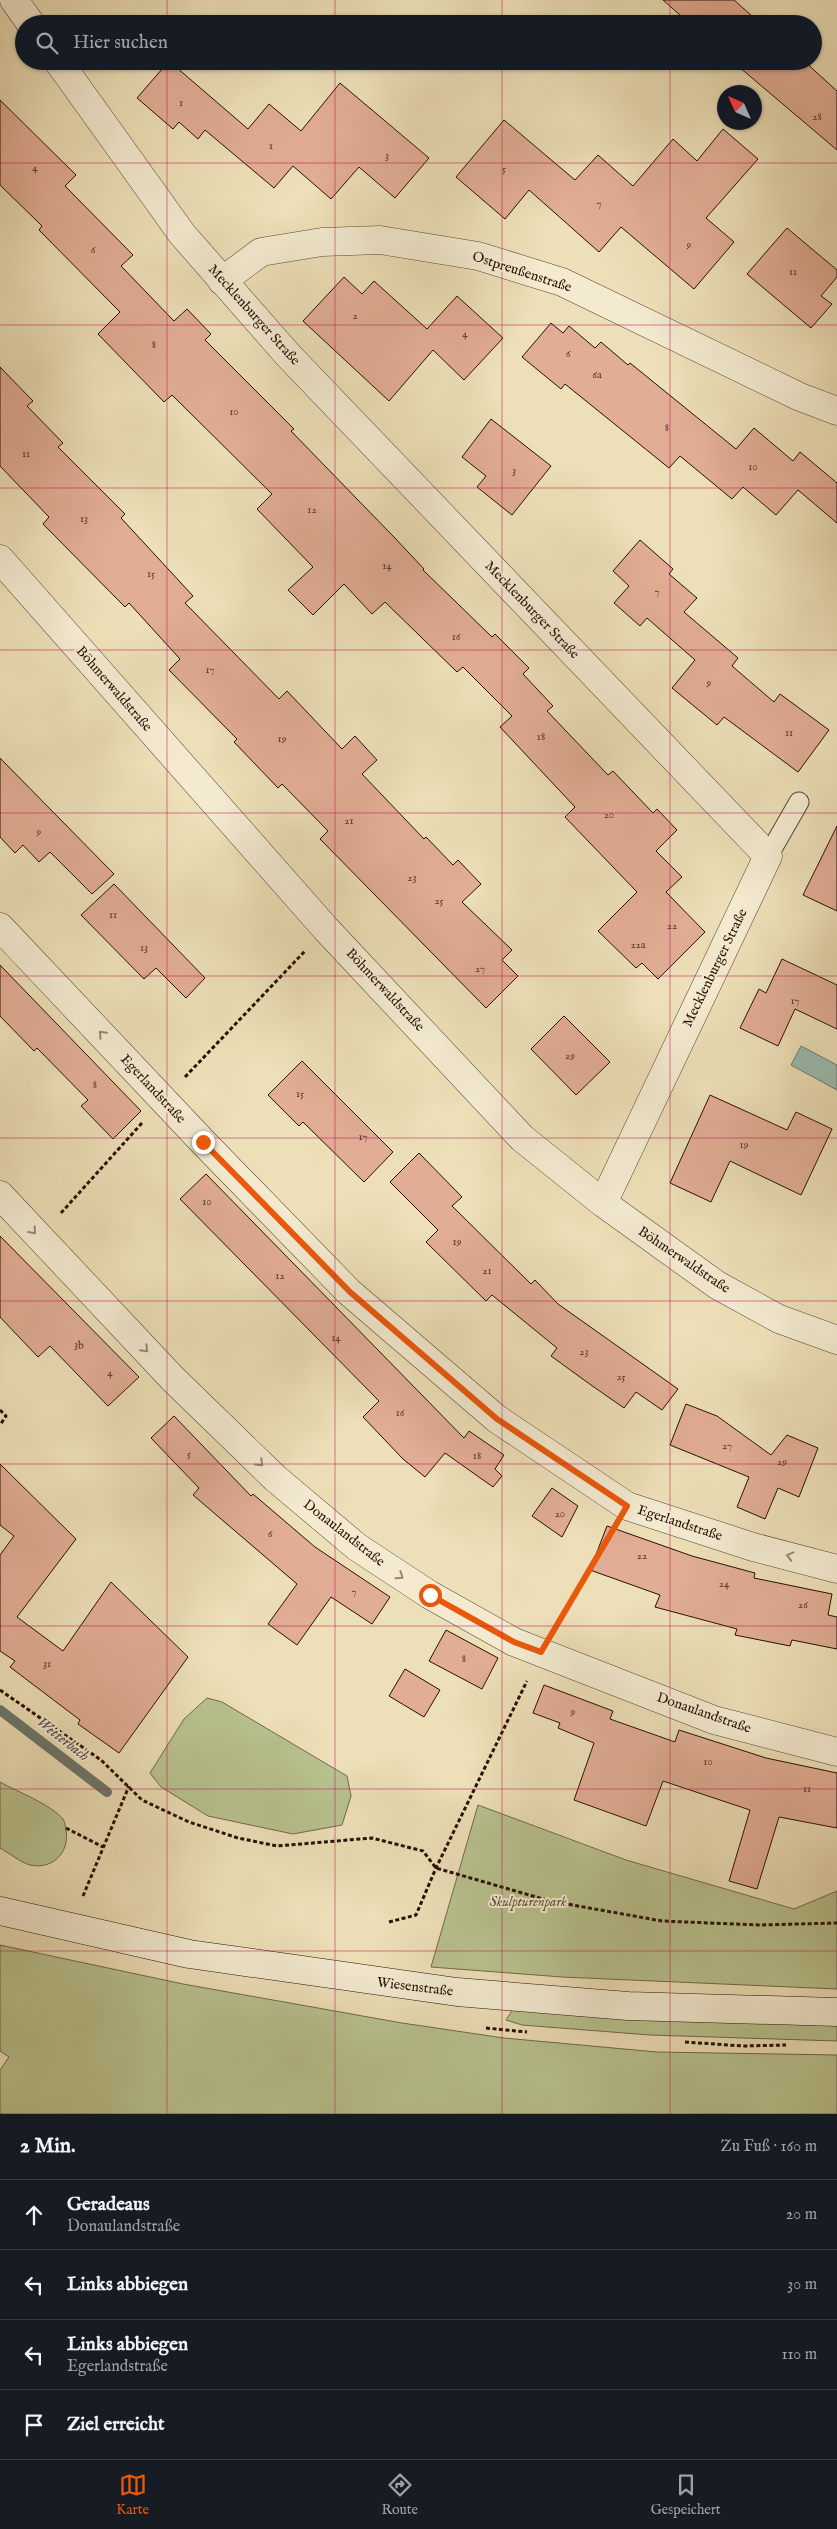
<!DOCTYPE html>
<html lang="de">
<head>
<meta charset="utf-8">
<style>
	:root { --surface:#171b24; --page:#20242c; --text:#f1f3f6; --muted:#9ea1a6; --line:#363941; --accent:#ea580c }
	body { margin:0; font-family:"IM FELL English",serif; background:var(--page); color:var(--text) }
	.compass { position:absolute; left:717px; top:85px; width:45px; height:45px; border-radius:50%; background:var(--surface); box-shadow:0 1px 4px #0004; rotate:315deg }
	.stop { position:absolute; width:15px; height:15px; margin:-11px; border:4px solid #ea580c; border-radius:50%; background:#fff }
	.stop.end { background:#ea580c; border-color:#fff; box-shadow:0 1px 5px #0008 }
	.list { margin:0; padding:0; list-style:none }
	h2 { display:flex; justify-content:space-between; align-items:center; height:65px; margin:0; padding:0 20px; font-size:21px }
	h2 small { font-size:16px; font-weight:400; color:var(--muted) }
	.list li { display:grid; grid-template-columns:32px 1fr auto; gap:15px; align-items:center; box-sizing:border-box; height:70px; padding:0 20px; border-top:1px solid var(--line) }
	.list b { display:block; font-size:19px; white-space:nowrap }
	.list p { margin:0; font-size:16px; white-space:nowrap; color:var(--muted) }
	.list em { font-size:16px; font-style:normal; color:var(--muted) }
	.icon { flex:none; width:28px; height:28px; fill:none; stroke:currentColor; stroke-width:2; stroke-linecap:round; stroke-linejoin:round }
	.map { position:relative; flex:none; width:837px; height:2114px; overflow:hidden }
	.search { position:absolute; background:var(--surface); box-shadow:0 1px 4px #0004; left:15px; right:15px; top:15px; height:55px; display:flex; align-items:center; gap:12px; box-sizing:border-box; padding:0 18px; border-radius:28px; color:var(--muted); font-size:19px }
	.sheet { height:345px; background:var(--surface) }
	nav { display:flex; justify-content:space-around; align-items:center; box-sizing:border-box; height:70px; border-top:1px solid var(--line); background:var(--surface); font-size:14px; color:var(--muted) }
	nav a { display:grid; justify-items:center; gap:2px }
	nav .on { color:var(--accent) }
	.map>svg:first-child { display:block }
</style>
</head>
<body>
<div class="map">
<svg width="837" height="2114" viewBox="0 0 837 2114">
	<rect width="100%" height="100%" fill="#eddfb7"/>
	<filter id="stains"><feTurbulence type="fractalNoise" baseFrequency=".004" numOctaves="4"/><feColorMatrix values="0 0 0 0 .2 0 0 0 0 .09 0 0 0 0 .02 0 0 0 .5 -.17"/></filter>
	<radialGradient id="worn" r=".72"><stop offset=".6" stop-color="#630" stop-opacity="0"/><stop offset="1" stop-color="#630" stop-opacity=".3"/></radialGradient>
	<path fill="#b8c28e" stroke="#70684a" d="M207,1698L222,1702L347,1776L351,1796L342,1825L293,1834L208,1816L161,1787L150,1773L184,1719Z
		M0,1782C18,1792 50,1804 63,1819C65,1822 65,1825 66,1830C70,1852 53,1870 30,1865C20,1862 9,1853 0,1848Z
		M478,1805L626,1860L794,1909L837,1891V1989L562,1977L431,1967Z
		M0,1945L183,1984L402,2023L504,2038L657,2052L837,2055V2114H0V2070L9,2057L0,2051Z
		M513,2009L837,2023V2041L650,2035L522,2025L506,2020Z"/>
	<path fill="#99bcb0" stroke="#6b776c" d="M801,1046L837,1065V1090L791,1065Z"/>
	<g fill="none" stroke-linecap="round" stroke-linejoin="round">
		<path stroke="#6b776c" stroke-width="10" d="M0,1710L107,1792"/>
	</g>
	<path fill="#e1ad94" stroke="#270f05" d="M663,0H734L761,24H690Z
		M169,61L248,129L269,104L301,131L340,83L429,158L395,198L359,167L331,199L293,166L274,188L205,130L198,139L179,122L173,129L137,98Z
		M732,61H804L837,91V150Z
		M0,100L76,175L65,186L133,255L121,266L174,321L187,309L211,334L205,340L294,429L291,431L393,536L424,569L423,570L492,637L495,634L529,668L523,674L553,706L547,711L608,775L613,771L653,813L657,809L677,830L656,851L682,877L666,892L705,932L658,979L642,963L636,968L598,931L637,892L565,817L575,807L500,727L512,716L463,667L457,672L385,602L372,614L344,584L313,615L288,590L313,567L257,509L272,494L172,395L164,402L98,334L120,312L39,230L42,226L0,185Z
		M504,120L575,180L598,155L633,186L673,139L697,161L723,129L758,159L706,218L734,242L694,289L621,227L599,252L529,190L505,219L456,177Z
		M787,228L837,270V277L821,296L832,304L811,328L747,274Z
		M344,277L362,294L374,281L427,329L457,296L503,338L464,380L433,350L389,401L303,321Z
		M551,323L563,333L569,326L595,348L601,342L628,365L630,363L736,449L754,428L793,461L800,452L837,483V523L798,490L776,515L743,487L732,499L680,456L669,468L565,384L561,389L522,357Z
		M0,367L33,401L27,406L63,443L58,447L125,514L121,518L193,596L185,603L279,699L287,691L342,749L355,736L377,760L362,774L424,839L426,837L453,865L458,860L481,884L462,902L512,950L502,960L518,976L486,1008L320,839L328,831L282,784L278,788L234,742L237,739L169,670L180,659L129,603L125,607L43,524L49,517L0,466Z
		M491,419L551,466L512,515L477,487L486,476L462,457Z
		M640,540L673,569L669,574L697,598L684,612L738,658L732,666L774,702L780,694L829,730L798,772L724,717L717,725L672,688L695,660L647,618L640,626L614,603L629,586L613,571Z
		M0,758L114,874L92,894L50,852L39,862L23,845L15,853L0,837Z
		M837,826V911L803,895Z
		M114,884L205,978L186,998L156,968L144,979L81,915Z
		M782,959L837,985V1029L795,1009L778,1046L740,1028L759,989L766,993Z
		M0,965L141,1111L113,1139L81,1106L88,1100L37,1048L34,1051L0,1016Z
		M564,1016L610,1062L576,1095L531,1049Z
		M302,1061L393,1152L364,1182L303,1122L299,1126L268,1095Z
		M710,1095L787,1130L796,1112L832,1129L801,1195L730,1161L711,1202L670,1183Z
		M419,1153L462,1197L452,1206L531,1284L535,1280L558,1304L678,1389L662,1410L636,1392L624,1408L591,1385L551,1356L557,1348L492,1295L486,1301L426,1242L438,1230L390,1182Z
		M206,1174L464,1438L469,1431L504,1455L495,1469L502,1476L493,1487L445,1453L425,1477L403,1459L363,1417L379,1401L180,1199Z
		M0,1236L139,1377L108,1406L50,1346L38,1357L0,1317Z
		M686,1404L717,1416L771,1455L787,1435L818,1448L799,1497L778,1488L765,1519L737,1507L749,1477L670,1445Z
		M174,1416L251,1496L253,1494L315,1547L390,1597L372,1624L331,1597L297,1645L268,1624L297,1584L193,1495L199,1488L151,1438Z
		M0,1464L76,1539L17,1617L63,1651L111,1582L188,1657L119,1753L78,1724L80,1720L10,1667L15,1661L0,1651V1555L14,1536L0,1525Z
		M552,1488L578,1506L562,1537L532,1516Z
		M607,1526L692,1556L755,1573L754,1578L832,1594L828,1615L837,1617V1649L792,1640L790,1646L735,1635L737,1629L655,1607L660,1595L590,1570Z
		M446,1630L498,1658L482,1689L429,1661Z
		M405,1669L440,1690L424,1717L389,1696Z
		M544,1685L613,1711L610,1719L675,1742L679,1730L766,1758L837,1773V1828L779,1817L757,1889L729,1881L750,1810L663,1781L646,1826L574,1800L594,1743L558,1728L560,1723L533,1713Z"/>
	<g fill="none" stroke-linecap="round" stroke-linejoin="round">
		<defs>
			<path id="service" d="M768,856L799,802"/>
			<path id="minor" d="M14,0L31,24
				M58,61L182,234L288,355L768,856L603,1203
				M222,281L261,252L322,242L380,240L478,256L562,282L800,397L837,411
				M0,559L326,929L522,1138L603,1203L717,1285L779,1319L837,1340
				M0,927L203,1142L349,1292L497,1419L627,1506L753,1547L837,1569
				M0,1195L173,1379L275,1478L357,1547L430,1595L514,1642L714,1720L837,1752"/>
			<path id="secondary" d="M0,1911L189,1954L457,1992L628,2006L837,2012"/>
		</defs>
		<use href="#service" stroke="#584332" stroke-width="21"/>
		<use href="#minor" stroke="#584332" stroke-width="29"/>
		<use href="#secondary" stroke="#270f05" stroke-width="29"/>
		<path stroke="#270f05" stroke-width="3" stroke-dasharray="4 2.5" stroke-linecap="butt" d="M185,1077L305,951
			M61,1213L142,1123
			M0,1410L6,1416L0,1425
			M558,1625L611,1533
			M0,1690L101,1760L142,1800L189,1822L238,1838L277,1846L372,1838L423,1851L436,1868L550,1901L662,1921L759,1925L837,1923
			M66,1828L103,1847
			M83,1896L129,1786
			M389,1922L416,1915L436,1868L527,1681
			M486,2028L527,2032
			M685,2042L743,2046L786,2045"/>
		<use href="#service" stroke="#f3ead0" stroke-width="19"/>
		<use href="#minor" stroke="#f3ead0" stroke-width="28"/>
		<use href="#secondary" stroke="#f3ead0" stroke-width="28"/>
	</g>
	<defs><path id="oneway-chevron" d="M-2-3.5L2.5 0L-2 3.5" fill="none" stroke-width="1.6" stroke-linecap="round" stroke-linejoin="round" transform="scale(1.25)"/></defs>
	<g stroke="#978775">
		<use href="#oneway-chevron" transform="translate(102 1034) rotate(-133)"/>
		<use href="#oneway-chevron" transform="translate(33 1231) rotate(48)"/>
		<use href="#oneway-chevron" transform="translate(145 1349) rotate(46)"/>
		<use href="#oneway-chevron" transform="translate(260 1463) rotate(44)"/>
		<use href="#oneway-chevron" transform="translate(790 1556) rotate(-165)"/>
		<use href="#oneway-chevron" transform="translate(400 1576) rotate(34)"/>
	</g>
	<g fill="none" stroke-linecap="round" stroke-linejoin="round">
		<path stroke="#ea580c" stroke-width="6" d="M203,1142L350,1292L497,1419L627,1506L541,1652L514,1642L430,1595"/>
	</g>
	<path fill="none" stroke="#c2185b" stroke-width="1" stroke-opacity="0.55" d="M167,0V24M335,0V24M502,0V24M670,0V24M167,61V2114M335,61V2114M502,61V2114M670,61V2114M0,163H837M0,325H837M0,488H837M0,650H837M0,813H837M0,976H837M0,1138H837M0,1301H837M0,1464H837M0,1626H837M0,1789H837M0,1951H837"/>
	<g text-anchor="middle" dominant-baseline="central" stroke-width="4" stroke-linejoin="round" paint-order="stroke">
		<g font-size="11" fill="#563629">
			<text x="181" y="103">1</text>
			<text x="817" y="117">28</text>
			<text x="271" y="146">1</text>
			<text x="387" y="156">3</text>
			<text x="35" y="168">4</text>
			<text x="504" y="169">5</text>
			<text x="599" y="204">7</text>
			<text x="689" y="245">9</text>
			<text x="93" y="250">6</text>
			<text x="793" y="272">11</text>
			<text x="355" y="316">2</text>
			<text x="465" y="334">4</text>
			<text x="154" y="345">8</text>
			<text x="568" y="354">6</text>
			<text x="597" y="375">6a</text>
			<text x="234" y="412">10</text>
			<text x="667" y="428">8</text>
			<text x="26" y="454">11</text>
			<text x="753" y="467">10</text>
			<text x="514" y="471">3</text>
			<text x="312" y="510">12</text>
			<text x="84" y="519">13</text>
			<text x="387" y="566">14</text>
			<text x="151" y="574">15</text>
			<text x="657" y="592">7</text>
			<text x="456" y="637">16</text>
			<text x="210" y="670">17</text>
			<text x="709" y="683">9</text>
			<text x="789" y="733">11</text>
			<text x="541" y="737">18</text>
			<text x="282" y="739">19</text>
			<text x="609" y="815">20</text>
			<text x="349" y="821">21</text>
			<text x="39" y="832">9</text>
			<text x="412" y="878">23</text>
			<text x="439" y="901">25</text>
			<text x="113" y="915">11</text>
			<text x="672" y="926">22</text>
			<text x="638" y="945">22a</text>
			<text x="144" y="948">13</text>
			<text x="480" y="969">27</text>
			<text x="795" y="1001">17</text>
			<text x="570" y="1056">29</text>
			<text x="95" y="1085">8</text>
			<text x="300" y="1094">15</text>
			<text x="363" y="1137">17</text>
			<text x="744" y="1145">19</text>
			<text x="207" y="1202">10</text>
			<text x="457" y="1242">19</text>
			<text x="487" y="1271">21</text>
			<text x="280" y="1276">12</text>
			<text x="336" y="1338">14</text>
			<text x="79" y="1345">3b</text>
			<text x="584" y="1352">23</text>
			<text x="110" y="1373">4</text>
			<text x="621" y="1377">25</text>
			<text x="400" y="1413">16</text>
			<text x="727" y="1446">27</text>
			<text x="189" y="1454">5</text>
			<text x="477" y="1456">18</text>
			<text x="782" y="1462">29</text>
			<text x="560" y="1514">20</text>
			<text x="270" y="1534">6</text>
			<text x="642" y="1556">22</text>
			<text x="724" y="1584">24</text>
			<text x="354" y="1592">7</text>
			<text x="803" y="1605">26</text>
			<text x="464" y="1659">8</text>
			<text x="47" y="1664">31</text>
			<text x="573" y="1712">9</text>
			<text x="708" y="1762">10</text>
			<text x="807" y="1789">11</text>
		</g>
		<g font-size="14" fill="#270f05" stroke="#f3ead0">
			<text transform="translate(522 272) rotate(18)">Ostpreußenstraße</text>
			<text transform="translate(254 315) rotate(48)">Mecklenburger Straße</text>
			<text transform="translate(532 610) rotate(46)">Mecklenburger Straße</text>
			<text transform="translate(114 689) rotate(49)">Böhmerwaldstraße</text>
			<text transform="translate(715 968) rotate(-64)">Mecklenburger Straße</text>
			<text transform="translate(385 990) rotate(47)">Böhmerwaldstraße</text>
			<text transform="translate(153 1089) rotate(47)">Egerlandstraße</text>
			<text transform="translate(684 1260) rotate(34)">Böhmerwaldstraße</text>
			<text transform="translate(680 1523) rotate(18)">Egerlandstraße</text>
			<text transform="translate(344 1533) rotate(38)">Donaulandstraße</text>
			<text transform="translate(704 1713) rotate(19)">Donaulandstraße</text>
			<text transform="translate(415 1987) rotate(7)">Wiesenstraße</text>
		</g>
		<g font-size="14" font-style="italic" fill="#5a4e35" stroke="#f3ead0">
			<text x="528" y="1902">Skulpturenpark</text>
		</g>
		<g font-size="15" font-style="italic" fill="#4f4c41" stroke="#f3ead0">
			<text transform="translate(63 1739) rotate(38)">Wetterbach</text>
		</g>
	</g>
	<rect width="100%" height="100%" filter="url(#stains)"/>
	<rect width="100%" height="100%" fill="url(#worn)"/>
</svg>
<svg class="compass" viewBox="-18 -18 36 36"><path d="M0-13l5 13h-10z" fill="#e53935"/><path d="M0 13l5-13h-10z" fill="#9ea1a6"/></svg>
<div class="stop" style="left:430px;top:1595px"></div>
<div class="stop end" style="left:203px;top:1142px"></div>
<div class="search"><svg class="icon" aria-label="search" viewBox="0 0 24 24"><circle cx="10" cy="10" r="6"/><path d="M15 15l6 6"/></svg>Hier suchen</div>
</div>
<section class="sheet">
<h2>2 Min.<small>Zu Fuß · 160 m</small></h2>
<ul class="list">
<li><svg class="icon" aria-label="ahead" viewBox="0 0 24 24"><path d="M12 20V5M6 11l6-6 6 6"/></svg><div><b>Geradeaus</b><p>Donaulandstraße</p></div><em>20 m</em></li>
<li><svg class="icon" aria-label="left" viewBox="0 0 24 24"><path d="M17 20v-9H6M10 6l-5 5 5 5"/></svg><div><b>Links abbiegen</b></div><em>30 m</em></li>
<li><svg class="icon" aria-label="left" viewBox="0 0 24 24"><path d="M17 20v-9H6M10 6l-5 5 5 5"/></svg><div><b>Links abbiegen</b><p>Egerlandstraße</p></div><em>110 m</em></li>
<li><svg class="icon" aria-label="arrive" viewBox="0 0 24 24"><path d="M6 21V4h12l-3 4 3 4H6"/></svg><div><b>Ziel erreicht</b></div></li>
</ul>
</section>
<nav>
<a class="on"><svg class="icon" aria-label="map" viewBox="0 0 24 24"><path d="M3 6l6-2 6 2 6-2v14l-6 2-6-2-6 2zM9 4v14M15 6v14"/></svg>Karte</a>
<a><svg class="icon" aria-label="directions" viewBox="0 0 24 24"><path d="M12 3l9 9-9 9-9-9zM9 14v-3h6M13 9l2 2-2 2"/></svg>Route</a>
<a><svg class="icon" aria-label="saved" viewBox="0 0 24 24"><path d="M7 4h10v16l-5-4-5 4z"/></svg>Gespeichert</a>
</nav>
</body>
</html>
